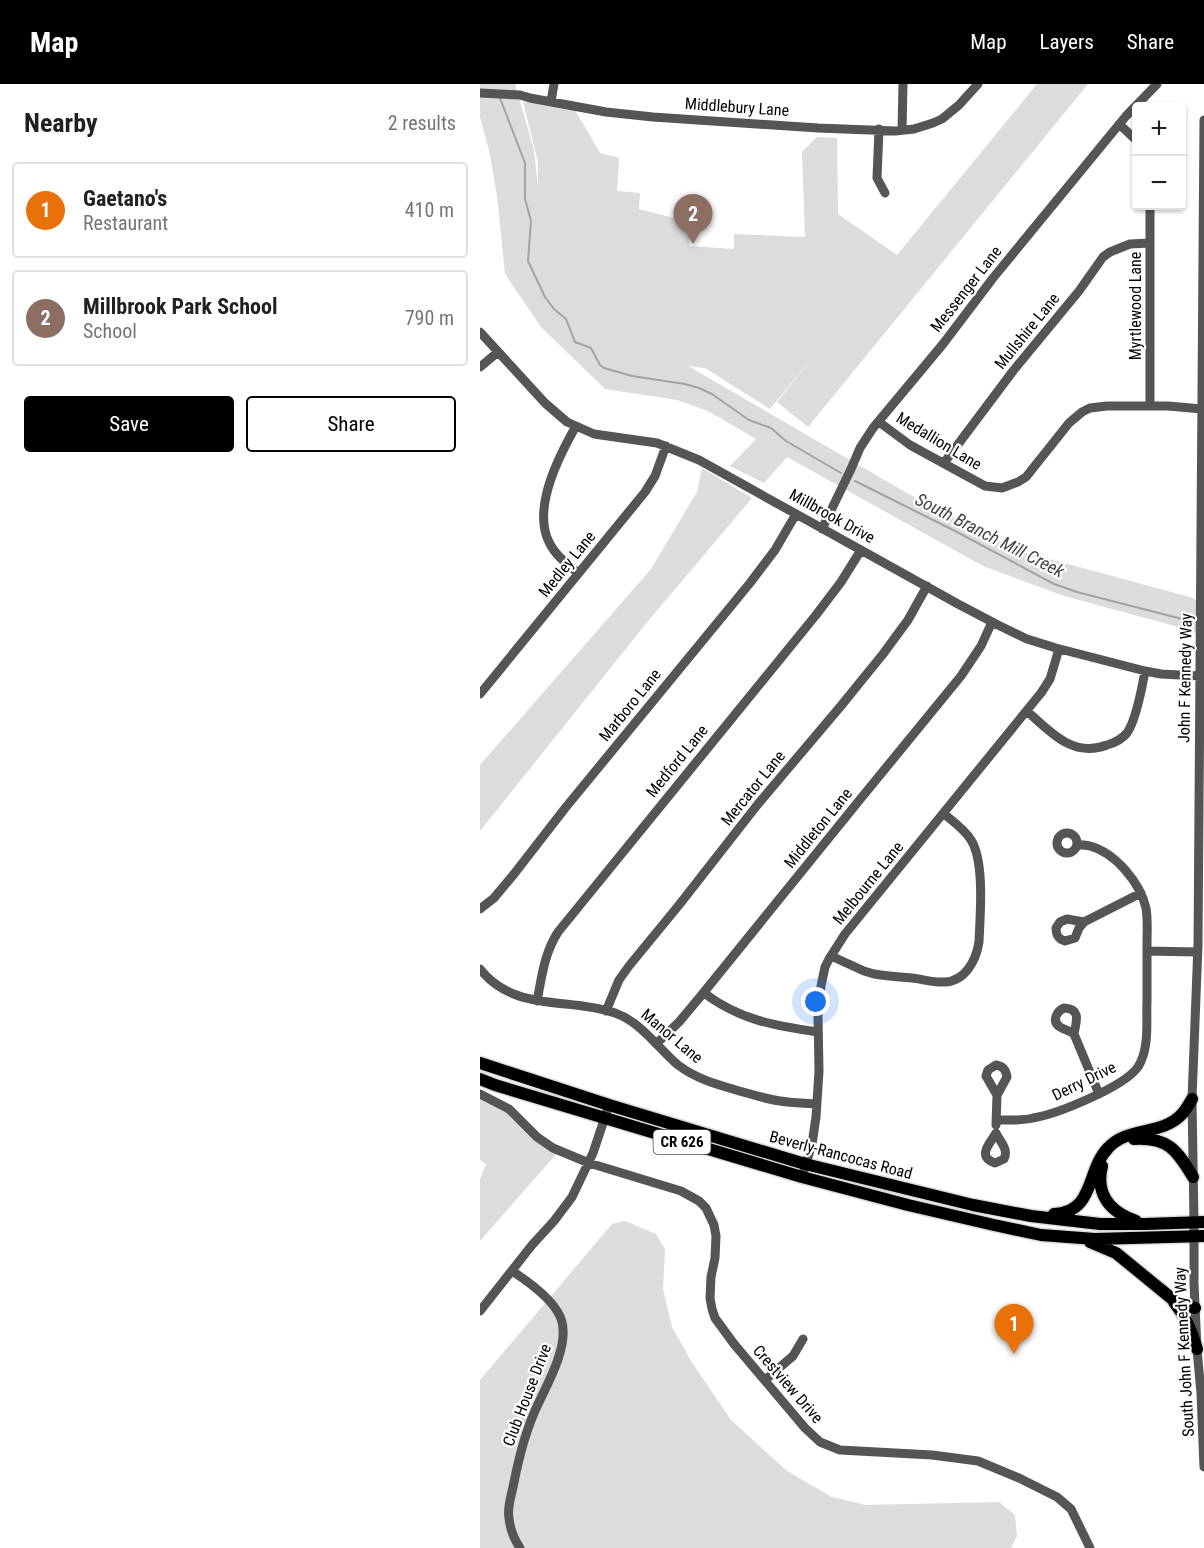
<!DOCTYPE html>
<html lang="en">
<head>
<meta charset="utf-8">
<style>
	:root { --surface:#fff; --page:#f6f6f6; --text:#202124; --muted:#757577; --line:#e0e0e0; --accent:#000 }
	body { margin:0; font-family:"Roboto Condensed",sans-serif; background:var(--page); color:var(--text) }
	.controls { position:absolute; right:18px; top:18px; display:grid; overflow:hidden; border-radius:6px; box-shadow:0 2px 4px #0004 }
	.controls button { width:54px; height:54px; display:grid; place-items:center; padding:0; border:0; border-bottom:2px solid var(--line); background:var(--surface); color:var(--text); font:30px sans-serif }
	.you { position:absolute; left:336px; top:918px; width:21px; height:21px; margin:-15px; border:4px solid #fff; border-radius:50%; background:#1a73e8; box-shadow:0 0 0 9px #1a73e833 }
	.badge { display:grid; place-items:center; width:39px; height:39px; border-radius:50%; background:var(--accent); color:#fff; font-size:20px; font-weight:700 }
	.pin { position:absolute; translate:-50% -50px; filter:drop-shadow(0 2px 3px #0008) }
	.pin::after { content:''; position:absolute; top:32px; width:21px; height:18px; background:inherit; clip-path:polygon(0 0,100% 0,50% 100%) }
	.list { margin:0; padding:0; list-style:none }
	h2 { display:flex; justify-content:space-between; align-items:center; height:78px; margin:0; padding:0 24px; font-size:26px }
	h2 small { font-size:20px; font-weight:400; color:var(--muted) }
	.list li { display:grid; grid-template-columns:39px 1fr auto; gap:18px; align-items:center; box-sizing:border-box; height:96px; margin:0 12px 12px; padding:0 12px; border:2px solid var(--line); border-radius:6px }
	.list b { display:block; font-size:22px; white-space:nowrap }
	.list p { margin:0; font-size:20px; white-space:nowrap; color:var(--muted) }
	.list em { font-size:20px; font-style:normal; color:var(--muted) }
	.actions { display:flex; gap:12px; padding:18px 24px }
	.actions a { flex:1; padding:14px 0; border:2px solid var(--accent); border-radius:6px; text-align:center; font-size:21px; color:var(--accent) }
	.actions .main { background:var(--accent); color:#fff }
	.map { position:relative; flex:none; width:724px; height:1464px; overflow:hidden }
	header { display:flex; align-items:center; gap:36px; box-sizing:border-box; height:84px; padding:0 30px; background:var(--accent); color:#fff }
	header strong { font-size:28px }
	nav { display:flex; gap:33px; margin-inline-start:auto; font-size:21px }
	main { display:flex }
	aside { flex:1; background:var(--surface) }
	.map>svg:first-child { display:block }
</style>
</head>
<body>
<header>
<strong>Map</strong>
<nav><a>Map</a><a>Layers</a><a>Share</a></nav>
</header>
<main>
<aside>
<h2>Nearby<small>2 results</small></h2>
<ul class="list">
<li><span class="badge" style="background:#e8710a">1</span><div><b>Gaetano's</b><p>Restaurant</p></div><em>410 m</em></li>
<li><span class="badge" style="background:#8d6e63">2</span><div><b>Millbrook Park School</b><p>School</p></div><em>790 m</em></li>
</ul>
<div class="actions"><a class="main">Save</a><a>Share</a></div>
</aside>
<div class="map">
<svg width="724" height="1464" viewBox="0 0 724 1464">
	<rect width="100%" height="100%" fill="#fff"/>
	<path fill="#dcdcdc" d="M0,0H35L54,66L58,103V78L43,18L91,19L120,69L139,74L137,107L160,109L159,125L210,138L209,162L254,165V150L325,153L322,68L337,53L357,54L358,130L417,171L557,0H608L328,343L297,318L334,272L290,325L225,284L208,282L434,413L536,466L710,513L724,520V553L706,545L584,512L503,482L307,373L284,399L250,382L276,355L228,327L197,316L125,305L61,243L25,190L17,112L9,66L0,33Z
		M222,384L272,414L164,542L0,747V681L171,485L217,408Z
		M0,1013L24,1022L79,1067L0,1157V1095L6,1080L0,1076Z
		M145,1137L176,1150L185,1165L183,1205L192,1243L211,1277L251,1336L307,1387L352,1413L386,1421L519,1418L535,1431L537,1452L531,1464H0V1296L132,1140Z"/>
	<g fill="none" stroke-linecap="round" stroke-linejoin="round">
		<path stroke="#a3a3a3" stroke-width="2" d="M20,14L45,79V115L51,137L48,177L65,213L74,225L86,235L95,258L111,264L120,281L124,284L152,292L205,300L219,304L232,310L269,336L291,344L306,357L361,389
			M375,397L477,448L574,500L597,508L706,536"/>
		<defs>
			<path id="major" d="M0,979L129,1021L325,1080L493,1121L551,1132L620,1140H666L724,1138
				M0,995L15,1001L322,1093L428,1121L514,1141L561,1151L615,1155L724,1152
				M654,1055C688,1053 697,1066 713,1093
				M622,1082C615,1110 630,1128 656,1137
				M574,1130C615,1128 606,1087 628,1064C648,1042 682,1052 702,1030C706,1026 709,1020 712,1015
				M610,1158L636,1169L696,1218L715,1224
				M694,1218C706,1233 712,1247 717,1265"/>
		</defs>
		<use href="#major" stroke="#dbdbdb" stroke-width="15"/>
		<path stroke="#555" stroke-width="9" d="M0,9L40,11L50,14L126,28L173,33L338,44L415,47L434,45L453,39L462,35L479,21L498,0
			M71,18L74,0
			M724,36L718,861L712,1015L714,1138V1199L717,1265L721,1309L724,1383
			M639,40L656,56
			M399,45L397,94L405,109
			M422,46L423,0
			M0,248L65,319L87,338L114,350L177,359L219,376L478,520L518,541L547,555L576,564L665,587L681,590L720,592
			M0,283L18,268
			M670,322V122
			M399,338L430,361L505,402L522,404L538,398L546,393L589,339L602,328L610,324L627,322H688L722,325
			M96,342C79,372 52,424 69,458C75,471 87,480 98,489
			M464,379L533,287L599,207L623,173L630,168L650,160L670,159
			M342,445L371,385L380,364L393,344L463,260L513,194L609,77L646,32L677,0
			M0,610L165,408L175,392L186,362
			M547,627C570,648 593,674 627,661C634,659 642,655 647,649C656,636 662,604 665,587
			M577 759a10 10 0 1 1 20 0a10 10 0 1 1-20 0Z
			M0,825L14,814L34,790L86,723L270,499L295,466L316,430
			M587,835L604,838L599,844L595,854L585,857C578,855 576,851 576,844L580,838Z
			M604,838L661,809
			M667,867L717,868
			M351,872L384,887L394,890C406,892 419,893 432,894C442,895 454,899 465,898C485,897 496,877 499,858C500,832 505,778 491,756C485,746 474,738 464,730
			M0,885C35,929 89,913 135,929C161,938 178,964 198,981C215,994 235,1000 256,1006C271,1010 285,1015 300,1017C312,1019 325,1019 337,1020
			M224,909C260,936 295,942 338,948
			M57,917C62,892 64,870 78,848L336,531L361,498L381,466
			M584,924C602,925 596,938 594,950C590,947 585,946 580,943C571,937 577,927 584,924Z
			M126,927L139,896L149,882L199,821L278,720L360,623L403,570L428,536L447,502
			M594,950L619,1010
			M176,960L199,938L220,913L382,713L481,592L501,562L512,538
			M516,981C523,982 526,986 527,993L517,1011L506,992L508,986Z
			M0,1010L29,1025L57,1053L73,1064L109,1079L201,1107L219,1117L226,1124L234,1141L236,1152L235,1174L231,1193L230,1214L232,1225L235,1234L254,1260L325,1344L340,1358L360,1366L452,1371L498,1377L539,1394L577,1413L591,1425L610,1464
			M516,1036C528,1036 541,1037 553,1034C577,1030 644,1003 658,983C670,964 666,937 667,916C667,897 667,879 667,861C667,849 668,836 666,824C660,799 636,769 610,762C606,761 601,761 597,760
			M516,1041L517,1011
			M516,1049C520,1058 529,1065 524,1075L515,1079C496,1072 510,1060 516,1049Z
			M322,1093L332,1060L336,1033L339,987L338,932L341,902L345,883L349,875L365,850L561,609L570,595L579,565
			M32,1187C49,1198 77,1218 82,1238C88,1262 70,1295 60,1316C46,1344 39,1373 33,1403C31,1413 27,1424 29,1434C30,1445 34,1455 40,1464
			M0,1227L52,1161L74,1137L92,1113L113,1069L129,1021
			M285,1296L313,1272L323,1255"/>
		<use href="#major" stroke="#000" stroke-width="12"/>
	</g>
	<g text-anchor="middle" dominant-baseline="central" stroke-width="4.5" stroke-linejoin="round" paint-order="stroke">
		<rect fill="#fff" stroke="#4c4c4c" stroke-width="1.5" x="173.5" y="1046" width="57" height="24" rx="4.5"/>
		<g font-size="15" font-weight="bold" fill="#000">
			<text x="202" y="1058">CR 626</text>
		</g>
		<g font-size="16" fill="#000" stroke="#fff">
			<text transform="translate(257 23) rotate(4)">Middlebury Lane</text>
			<text transform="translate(486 205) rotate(-52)">Messenger Lane</text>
			<text transform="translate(655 222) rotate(-90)">Myrtlewood Lane</text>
			<text transform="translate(547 247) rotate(-51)">Mullshire Lane</text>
			<text transform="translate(459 357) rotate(31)">Medallion Lane</text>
			<text transform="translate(352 432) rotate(29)">Millbrook Drive</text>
			<text transform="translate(87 480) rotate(-51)">Medley Lane</text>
			<text transform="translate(705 594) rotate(-89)">John F Kennedy Way</text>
			<text transform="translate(150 621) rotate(-51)">Marboro Lane</text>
			<text transform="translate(197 677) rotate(-51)">Medford Lane</text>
			<text transform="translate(273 704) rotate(-51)">Mercator Lane</text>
			<text transform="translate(338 744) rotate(-51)">Middleton Lane</text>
			<text transform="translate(388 799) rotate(-51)">Melbourne Lane</text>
			<text transform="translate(192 952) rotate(40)">Manor Lane</text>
			<text transform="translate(604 997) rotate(-26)">Derry Drive</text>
			<text transform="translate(361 1071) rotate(15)">Beverly-Rancocas Road</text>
			<text transform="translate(704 1268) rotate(-93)">South John F Kennedy Way</text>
			<text transform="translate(308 1300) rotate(49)">Crestview Drive</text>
			<text transform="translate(47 1311) rotate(-69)">Club House Drive</text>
		</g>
		<g font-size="18" font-style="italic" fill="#444" stroke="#fff">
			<text transform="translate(510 451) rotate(27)">South Branch Mill Creek</text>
		</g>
	</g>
</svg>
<div class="controls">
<button>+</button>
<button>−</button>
</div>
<div class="you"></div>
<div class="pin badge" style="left:534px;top:1270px;background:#e8710a">1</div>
<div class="pin badge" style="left:213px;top:160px;background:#8d6e63">2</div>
</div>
</main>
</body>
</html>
